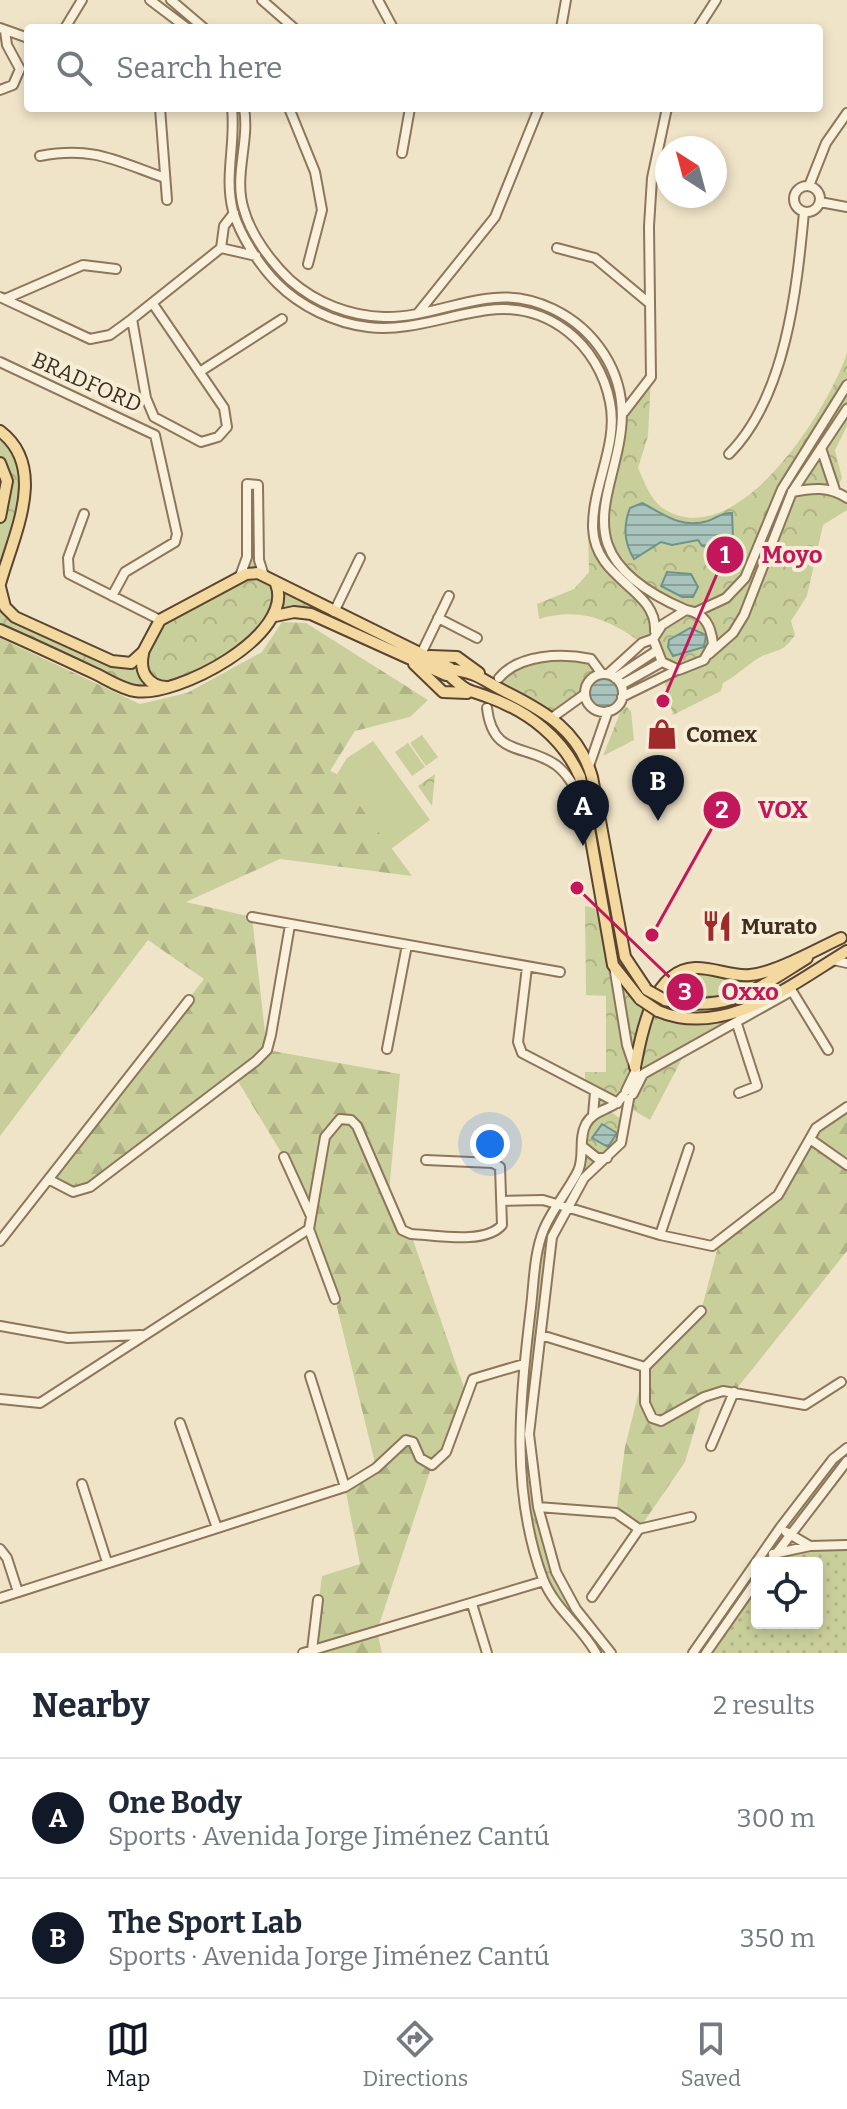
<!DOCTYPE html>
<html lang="en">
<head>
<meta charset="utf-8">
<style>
	:root { --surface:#fff; --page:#f2f2f3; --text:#1f2937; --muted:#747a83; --line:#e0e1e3; --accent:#111827 }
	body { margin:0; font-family:Bitter,serif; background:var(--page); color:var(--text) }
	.controls { position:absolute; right:24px; bottom:24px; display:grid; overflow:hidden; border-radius:8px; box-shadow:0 4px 12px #0003 }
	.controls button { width:72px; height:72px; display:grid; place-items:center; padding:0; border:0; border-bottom:2px solid var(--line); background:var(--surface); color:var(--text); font:40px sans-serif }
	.compass { position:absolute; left:655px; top:136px; width:72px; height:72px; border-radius:50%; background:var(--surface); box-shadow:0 4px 12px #0003; rotate:324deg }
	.you { position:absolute; left:490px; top:1144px; width:28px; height:28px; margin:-20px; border:6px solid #fff; border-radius:50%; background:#1a73e8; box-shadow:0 0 0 12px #1a73e833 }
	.badge { display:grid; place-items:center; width:52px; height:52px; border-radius:50%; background:var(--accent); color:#fff; font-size:26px; font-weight:700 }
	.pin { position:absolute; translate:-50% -66px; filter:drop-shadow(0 2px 4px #0008) }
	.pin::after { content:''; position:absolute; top:42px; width:28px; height:24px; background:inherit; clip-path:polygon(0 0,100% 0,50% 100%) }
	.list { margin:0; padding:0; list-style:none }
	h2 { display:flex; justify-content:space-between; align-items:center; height:104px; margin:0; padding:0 32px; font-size:34px }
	h2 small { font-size:26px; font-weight:400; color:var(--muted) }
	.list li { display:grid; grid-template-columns:52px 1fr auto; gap:24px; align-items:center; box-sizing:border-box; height:120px; padding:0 32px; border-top:2px solid var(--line) }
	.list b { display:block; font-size:30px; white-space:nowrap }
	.list p { margin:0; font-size:26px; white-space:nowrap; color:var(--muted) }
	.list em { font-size:26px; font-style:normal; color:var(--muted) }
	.icon { flex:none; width:44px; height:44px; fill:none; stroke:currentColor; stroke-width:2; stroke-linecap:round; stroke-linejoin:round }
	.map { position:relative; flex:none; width:847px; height:1653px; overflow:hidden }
	.search { position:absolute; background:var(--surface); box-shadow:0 4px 12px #0003; left:24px; right:24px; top:24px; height:88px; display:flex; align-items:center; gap:20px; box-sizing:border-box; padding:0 28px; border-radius:8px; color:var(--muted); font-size:30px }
	.sheet { height:344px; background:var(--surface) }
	nav { display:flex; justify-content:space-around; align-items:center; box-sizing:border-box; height:112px; border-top:2px solid var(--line); background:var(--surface); font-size:22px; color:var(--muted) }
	nav a { display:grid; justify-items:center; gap:4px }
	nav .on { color:var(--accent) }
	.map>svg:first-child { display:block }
</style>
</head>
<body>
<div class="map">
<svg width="847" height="1653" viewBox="0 0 847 1653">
	<defs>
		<pattern id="grass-dots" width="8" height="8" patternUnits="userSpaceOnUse" patternTransform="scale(2)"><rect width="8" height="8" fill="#c9cf9b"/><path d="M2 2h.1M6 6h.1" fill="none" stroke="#aeb285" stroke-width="1.8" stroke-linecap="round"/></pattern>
		<pattern id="forest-firs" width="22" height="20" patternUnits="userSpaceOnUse" patternTransform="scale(2)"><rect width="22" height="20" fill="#c9cf9b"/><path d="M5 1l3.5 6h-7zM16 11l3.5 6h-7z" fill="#aeb285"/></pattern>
		<pattern id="park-crowns" width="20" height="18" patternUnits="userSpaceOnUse" patternTransform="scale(2)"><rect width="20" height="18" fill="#c9cf9b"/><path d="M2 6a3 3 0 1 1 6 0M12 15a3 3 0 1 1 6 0" fill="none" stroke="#aeb285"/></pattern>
		<pattern id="water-rules" width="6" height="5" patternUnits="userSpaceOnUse" patternTransform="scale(2)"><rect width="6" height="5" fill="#a9c4bc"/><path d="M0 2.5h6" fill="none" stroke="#8ba098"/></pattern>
	</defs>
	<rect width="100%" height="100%" fill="#f0e4c8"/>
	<path fill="url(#grass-dots)" d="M847,1545V1653H710L757,1580V1623H817V1563H769L775,1555Z"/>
	<path fill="url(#forest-firs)" d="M282,622L306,623L428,700L410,717L355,731L330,771L337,774L412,876L280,859L186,902L252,917L267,1050L400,1074L388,1203L397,1223L411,1234L467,1396L446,1452L432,1465L377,1631L382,1653H312L322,1576L360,1564L345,1487L376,1467L335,1299L309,1229L311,1215L284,1157L236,1078L80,1192L50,1180L204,979L148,940L0,1136V638L140,704L187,693L262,652Z
		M847,1107V1251L734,1392L704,1397L685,1462L639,1529L616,1513L625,1447L645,1367L701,1311L719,1243L778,1195L816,1128Z"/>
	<path fill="url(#park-crowns)" d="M847,353V426L835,450L842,478L836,490L847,498V510L823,525L807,596L791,621L795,635C782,653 781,648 762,656C749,663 737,676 723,683L721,691L673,715L663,676L676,670L669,667L653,639L642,643C608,619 580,607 539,619L537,604L574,589L589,572L588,526L595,506L593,528L605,567L651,606L655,630L685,611L660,599L615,562L604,521L624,412L651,377L648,436L638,468C644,481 651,501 664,509C738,555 829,408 847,353Z
		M0,431L27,485L0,584Z
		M247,484L258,485L264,576L430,656L443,674L311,614H279L264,632L176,686L132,691L0,630V587L15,617L131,663L157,622L244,569Z
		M581,657L598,665L602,674L589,680L584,691L553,717L506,693L499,678L526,660Z
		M620,701L631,711L634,740L603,756L621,710Z
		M435,774L432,806L418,786Z
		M585,906L604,910L613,965L658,1011L716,1019L806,976L685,1053L650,1120L626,1106L635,1096L643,1074L637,1071L608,1109L624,1122L615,1152L593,1168L550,1248L530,1463L562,1585L611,1653H596L544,1581L518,1463L540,1242L578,1171L582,1133L593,1115L595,1092L585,1087V1072H606V996L586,995Z
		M841,938L725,1003L665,1000L663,987L684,970L748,976Z
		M847,1449V1461L790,1533L810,1546L775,1555L769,1563H757V1580L706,1653H693L824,1470Z"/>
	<path fill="#c9cf9b" d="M422,735L438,757L426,766L410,743Z
		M373,741L430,820L391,849L337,774L347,758Z
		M408,743L425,767L412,776L395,752Z"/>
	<path fill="url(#water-rules)" stroke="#6f938a" stroke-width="2" d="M642,503C664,514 680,529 708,521C717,518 722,512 732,513L733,537L717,550L702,546L698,540L672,545L661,542L634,559C624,543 623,526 630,508Z
		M667,572L691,574L698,587L693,597H682L661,586Z
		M690,628L706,635L704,647L673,656L668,647L669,640Z
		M584 693a19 19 0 1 1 38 0a19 19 0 1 1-38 0Z
		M602,1124L617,1133L608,1147L592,1138Z"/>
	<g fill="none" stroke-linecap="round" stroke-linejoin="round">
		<path stroke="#ccc0a6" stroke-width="8" stroke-dasharray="8 4" stroke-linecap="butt" d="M487,708L499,678"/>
		<defs>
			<path id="minor" d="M150,0L187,28
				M171,0L204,28
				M262,0L294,28
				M378,0L393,28
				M0,28L28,38
				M65,28L82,0
				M561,28L566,0
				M698,28L716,0
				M0,90L13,85L20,69L7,45L5,31
				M160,108L167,200
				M232,108C236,143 224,176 233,211C240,235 259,265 277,283C301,307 335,323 368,327C409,332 448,315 488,310C549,302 599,345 610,402C619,444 592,486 593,528C595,581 657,588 655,631
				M244,108C250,142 233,176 244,210C251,235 271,262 290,280C316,303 350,316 384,317C418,318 451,304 485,299C532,291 579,315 604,354C670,458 519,538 686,610
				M289,108L315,172L322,210L308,264
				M402,153L410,108
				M40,156C94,146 116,161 165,178
				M809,186L826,143L847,113
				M794 199a13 13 0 1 1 26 0a13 13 0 1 1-26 0Z
				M820,202L847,207
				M221,248L256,256
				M557,248L595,258L649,303
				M0,297L90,339L110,335L132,319
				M5,299L83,265L116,269
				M153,304L224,408L227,427L218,437L201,442L154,417L146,398L132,319L221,248L224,226L234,213
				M418,313L495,217L539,108
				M0,362L155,435L177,534L175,542L125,572L112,596
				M201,371L282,319
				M624,412L651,377L649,226L652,178L667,108
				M821,448L835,490
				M729,454C786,397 797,288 804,212
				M792,492C812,488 829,486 847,498
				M84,514L68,558L69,574L160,620
				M240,576L247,557V484L258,485L259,560L264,576
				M686,610C705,613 711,626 713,644L704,660L679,670L662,662L653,639L662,625Z
				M334,612L360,558
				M696,612L726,598L745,578L782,489L847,385
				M438,618L477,638
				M422,652L449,596
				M709,654L733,633L744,615L792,492L847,409
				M608,674L642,643L653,639
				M585 693a19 19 0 1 1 38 0a19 19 0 1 1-38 0Z
				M499,678C519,654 562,653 591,659L602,674
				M615,678L656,651
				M621,685L662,662
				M622,697L675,671
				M487,708C493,758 525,743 556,765C568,774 575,788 582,801
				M553,717L585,694
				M589,766L608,711
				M252,917L560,972
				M833,960L847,963
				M614,966L627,1045L634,1066
				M527,967L518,1042L522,1053L618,1103
				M792,991L828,1050
				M737,1024L757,1086L739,1093
				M387,1049L407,945
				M626,1091L636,1070
				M633,1094L643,1074L788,993
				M593,1115L595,1092
				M810,1139L847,1165
				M582,1146L597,1158H607
				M284,1157L310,1214
				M50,1180L73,1192L90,1187L256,1061L267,1050L271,1035L290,925
				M502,1201L543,1200L660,1235L712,1246L778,1195L816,1128L847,1107
				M309,1229L335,1299
				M660,1235L689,1148
				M0,1241L189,1000
				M0,1326L68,1338L141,1335
				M541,1335L645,1367
				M645,1367V1403L652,1418L661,1421L704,1397L723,1391L805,1405L841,1382
				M645,1367L701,1311
				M310,1376L345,1487
				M0,1399L40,1403L309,1229L325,1137L340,1119L351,1120L357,1126L402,1230L411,1234C435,1235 485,1245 502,1225L500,1167L493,1163L426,1160
				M180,1423L217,1528
				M711,1446L734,1392
				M82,1484L107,1562
				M538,1507L616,1513L639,1529
				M639,1529L691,1517
				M786,1532L810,1546
				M0,1549L7,1558L18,1592
				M773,1554L810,1546L847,1545
				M769,1563L847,1461
				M592,1597L639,1529
				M0,1598L345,1487L376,1468L406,1440L413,1442L420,1458L432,1465L446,1452L473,1379L524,1364
				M472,1604L487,1653
				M312,1650L318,1600
				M303,1653L544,1581
				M596,1653C581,1626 555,1609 543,1579C510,1490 520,1400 531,1307C534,1282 534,1253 544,1229C553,1208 568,1191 578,1171C585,1156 578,1139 586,1124C595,1108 613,1111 623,1096
				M611,1653L576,1609L556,1572L538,1507L529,1434L552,1237L584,1178L621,1143L629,1099
				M693,1653L780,1528L833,1459L847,1448
				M706,1653L757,1580"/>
			<path id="major" d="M0,431C49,468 13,536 0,584
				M0,463L7,481L0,517
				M0,587L5,607L15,617L112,661L131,663L143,652L160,620L246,574L258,573L450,668
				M275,616L294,612L311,614L446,675
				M0,630C32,644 64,659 96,674C108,680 122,689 135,691C176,698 296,635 276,584
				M143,654C139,672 148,686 166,687
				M430,656L457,657L479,673
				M414,664L443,692L467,693
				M455,670C481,674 483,681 506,692C546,712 579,731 592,777L625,957L647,990
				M451,677C469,693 467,689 488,697C528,711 563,738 580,777L613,965L640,999
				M665,1000C727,1014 757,989 807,958
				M658,1011C725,1039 792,984 847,951
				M635,1067C641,1035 652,970 695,968C713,967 732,977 750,975C775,973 817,949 841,938"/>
		</defs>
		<use href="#minor" stroke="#8d765c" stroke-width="12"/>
		<use href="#major" stroke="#5b4430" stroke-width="14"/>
		<use href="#minor" stroke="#faf1dc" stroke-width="8"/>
		<use href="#major" stroke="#f3d9a0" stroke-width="10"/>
		<defs>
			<path id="major-bridge" d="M647,990L665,1000
				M640,999L658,1011"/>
		</defs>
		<use href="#major-bridge" stroke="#5b4430" stroke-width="14" stroke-linecap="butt"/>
		<use href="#major-bridge" stroke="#f3d9a0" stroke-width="10"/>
	</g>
	<defs>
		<symbol id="shop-bare" viewBox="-9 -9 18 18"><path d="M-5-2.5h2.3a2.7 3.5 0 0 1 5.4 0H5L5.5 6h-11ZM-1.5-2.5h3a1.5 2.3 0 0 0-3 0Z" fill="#9e2a2b" stroke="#f7eed8" stroke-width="2.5" paint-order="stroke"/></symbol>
		<symbol id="restaurant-bare" viewBox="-9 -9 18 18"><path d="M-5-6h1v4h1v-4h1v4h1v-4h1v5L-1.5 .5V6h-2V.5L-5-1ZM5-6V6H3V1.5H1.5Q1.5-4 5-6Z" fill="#9e2a2b" stroke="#f7eed8" stroke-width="2.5" paint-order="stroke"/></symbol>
	</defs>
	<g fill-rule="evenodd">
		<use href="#shop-bare" x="640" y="712" width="44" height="44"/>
		<use href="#restaurant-bare" x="695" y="904" width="44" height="44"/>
	</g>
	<g text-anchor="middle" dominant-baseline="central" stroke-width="8" stroke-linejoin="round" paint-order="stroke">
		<g font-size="22" fill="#3d2e20" stroke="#f7eed8">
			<text transform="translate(87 382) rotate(24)">BRADFORD</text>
		</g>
		<g font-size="22" font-weight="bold" fill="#3d2e20" stroke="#f7eed8" text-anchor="start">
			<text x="686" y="734">Comex</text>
			<text x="741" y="926">Murato</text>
		</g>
	</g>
	<path fill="none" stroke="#c2185b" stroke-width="3" d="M663 701L725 555M652 935L722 810M577 888L685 992"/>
	<g fill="#c2185b" stroke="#f7eed8" stroke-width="3">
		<circle cx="663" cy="701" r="8"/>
		<circle cx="652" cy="935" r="8"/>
		<circle cx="577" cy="888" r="8"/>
		<circle cx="725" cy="555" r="20"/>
		<circle cx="722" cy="810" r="20"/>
		<circle cx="685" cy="992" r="20"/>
	</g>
	<g font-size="24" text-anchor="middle" font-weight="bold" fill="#fff">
		<text x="725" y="563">1</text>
		<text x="722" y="818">2</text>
		<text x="685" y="1000">3</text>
	</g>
	<g font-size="24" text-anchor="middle" font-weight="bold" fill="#c2185b" stroke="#f7eed8" stroke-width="8" stroke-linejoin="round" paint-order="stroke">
		<text x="792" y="563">Moyo</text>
		<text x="783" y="818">VOX</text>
		<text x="750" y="1000">Oxxo</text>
	</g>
</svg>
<div class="controls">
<button><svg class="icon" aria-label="locate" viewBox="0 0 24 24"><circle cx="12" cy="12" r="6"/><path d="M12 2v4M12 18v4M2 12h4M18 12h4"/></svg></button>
</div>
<svg class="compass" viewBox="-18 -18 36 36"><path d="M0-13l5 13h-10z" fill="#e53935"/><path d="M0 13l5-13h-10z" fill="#747a83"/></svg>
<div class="you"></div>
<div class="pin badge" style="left:583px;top:846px">A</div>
<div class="pin badge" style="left:658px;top:821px">B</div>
<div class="search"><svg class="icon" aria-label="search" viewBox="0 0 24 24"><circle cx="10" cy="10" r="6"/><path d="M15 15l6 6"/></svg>Search here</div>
</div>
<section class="sheet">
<h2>Nearby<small>2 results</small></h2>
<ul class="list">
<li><span class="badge">A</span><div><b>One Body</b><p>Sports · Avenida Jorge Jiménez Cantú</p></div><em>300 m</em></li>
<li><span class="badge">B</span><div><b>The Sport Lab</b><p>Sports · Avenida Jorge Jiménez Cantú</p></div><em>350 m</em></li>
</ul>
</section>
<nav>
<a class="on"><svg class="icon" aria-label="map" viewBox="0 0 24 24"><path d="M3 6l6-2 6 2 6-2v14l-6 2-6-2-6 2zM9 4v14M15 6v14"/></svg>Map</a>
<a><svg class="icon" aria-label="directions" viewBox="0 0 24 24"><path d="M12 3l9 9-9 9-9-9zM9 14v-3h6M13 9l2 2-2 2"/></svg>Directions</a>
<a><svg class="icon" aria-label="saved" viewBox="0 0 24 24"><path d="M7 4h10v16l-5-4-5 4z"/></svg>Saved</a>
</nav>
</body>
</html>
